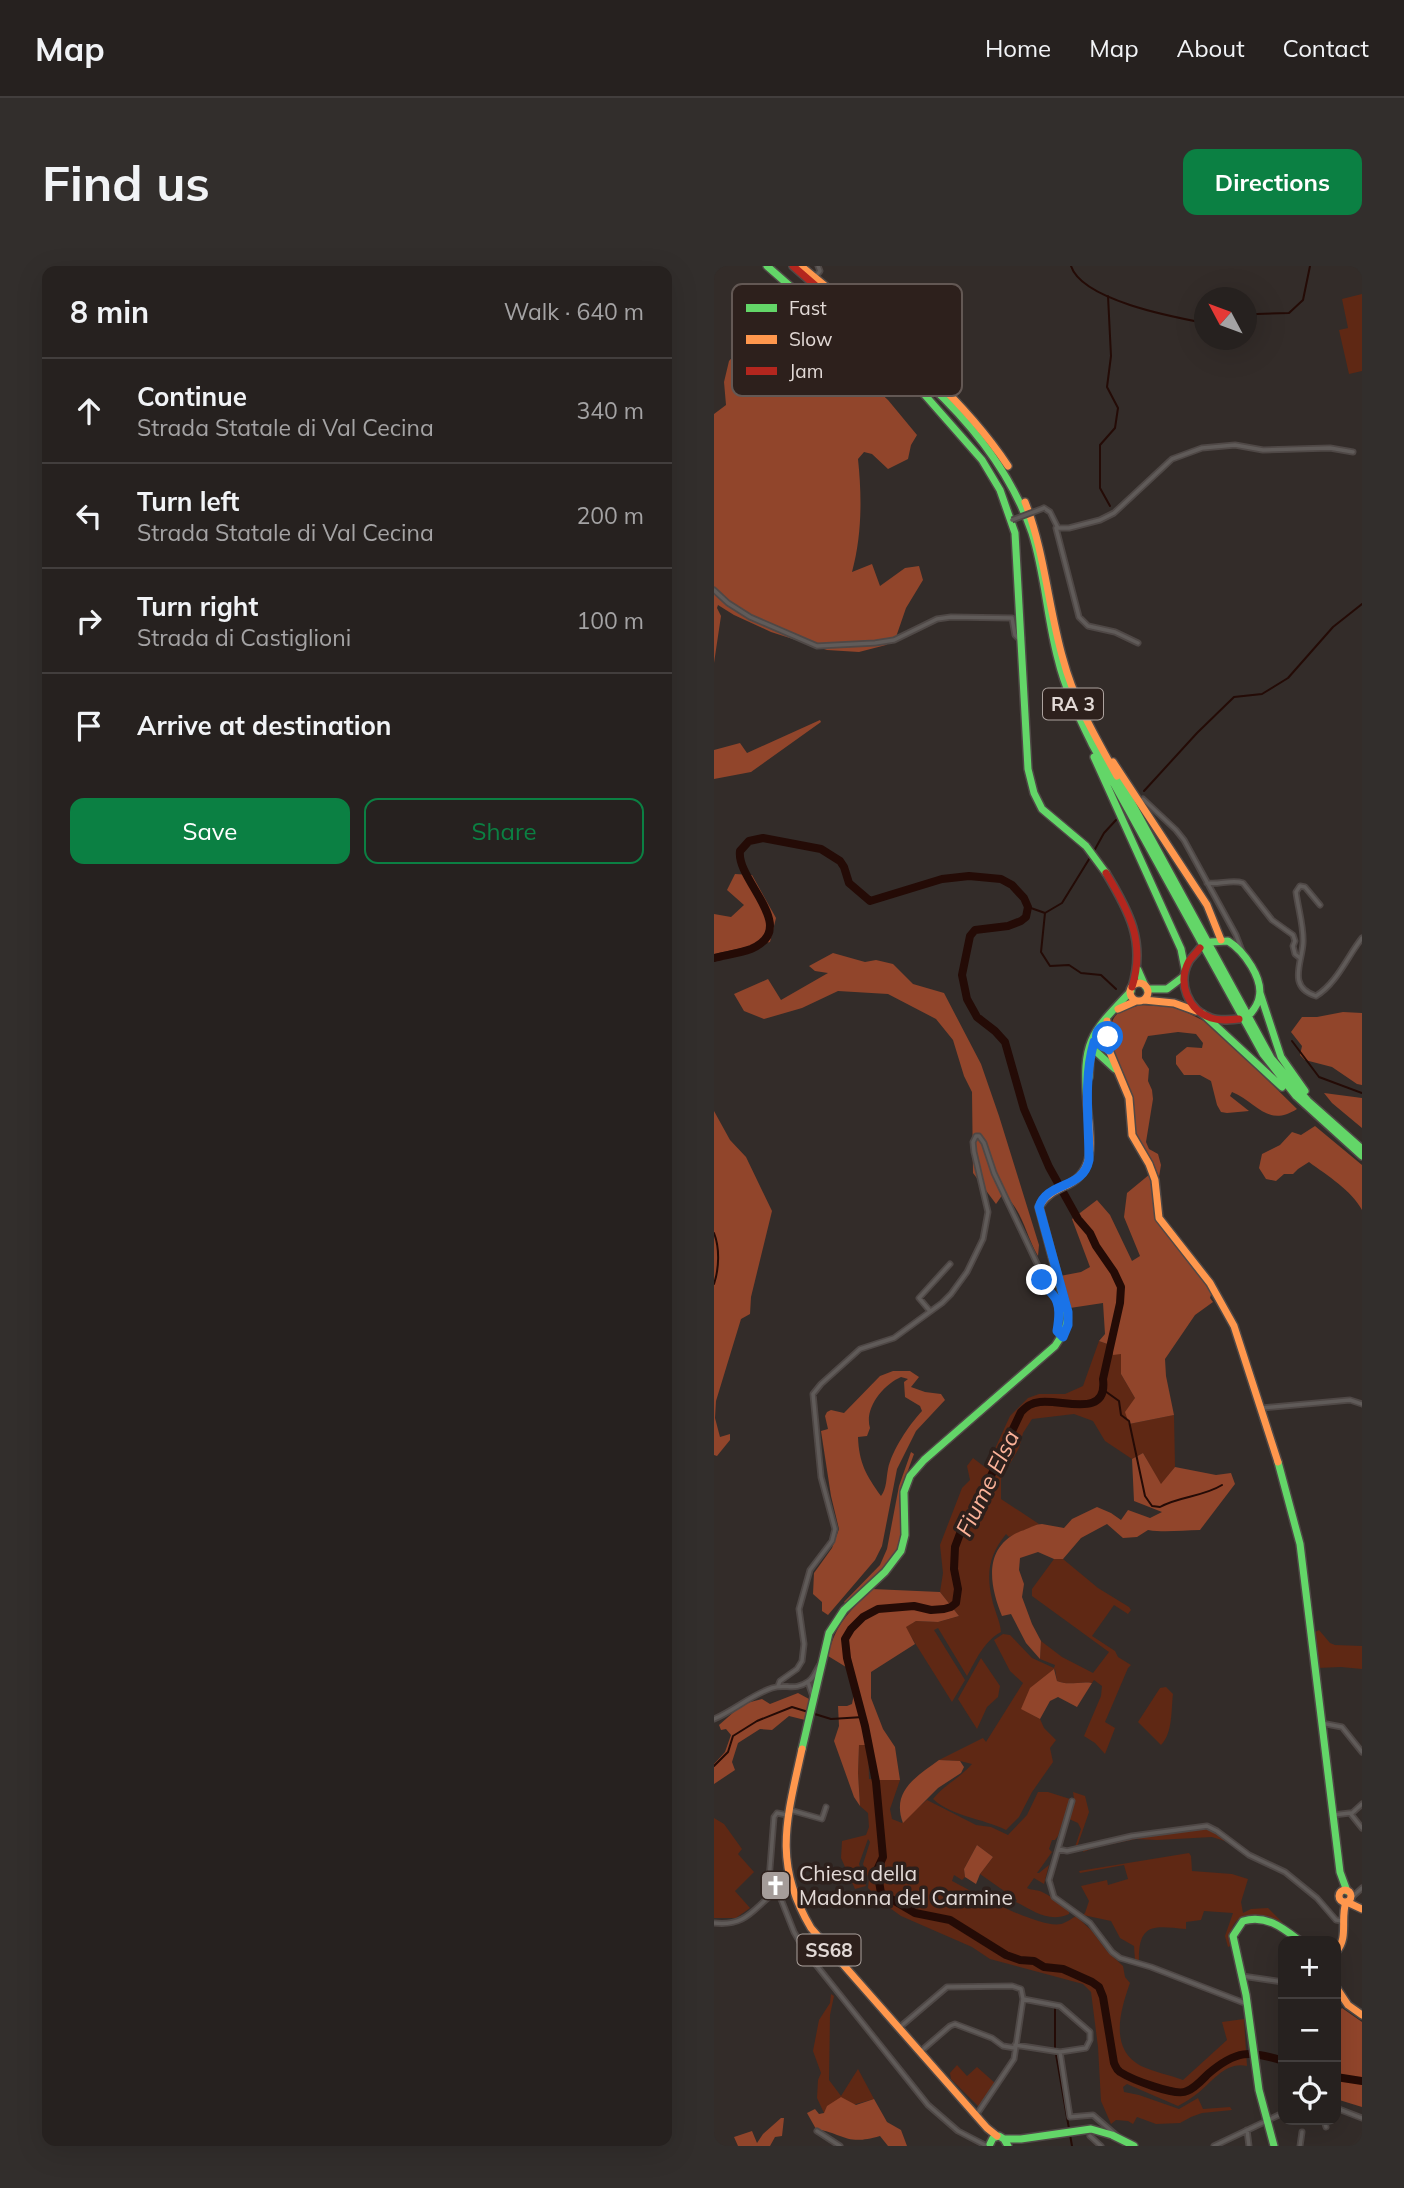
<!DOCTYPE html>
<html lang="en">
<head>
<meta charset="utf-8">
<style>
	:root { --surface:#26211f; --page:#322e2c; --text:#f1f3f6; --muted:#a4a3a4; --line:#423e3d; --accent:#0b8043 }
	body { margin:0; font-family:Mulish,sans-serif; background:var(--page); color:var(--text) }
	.controls { position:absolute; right:21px; bottom:21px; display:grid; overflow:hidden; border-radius:14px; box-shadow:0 7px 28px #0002 }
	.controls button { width:63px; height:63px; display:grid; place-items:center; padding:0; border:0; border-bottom:2px solid var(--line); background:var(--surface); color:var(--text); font:35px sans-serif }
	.compass { position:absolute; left:480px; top:21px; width:63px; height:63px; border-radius:50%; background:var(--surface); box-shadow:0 7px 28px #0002; rotate:311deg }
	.stop { position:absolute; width:21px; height:21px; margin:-16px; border:5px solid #1a73e8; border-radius:50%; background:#fff }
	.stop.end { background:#1a73e8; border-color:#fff; box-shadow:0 2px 7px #0008 }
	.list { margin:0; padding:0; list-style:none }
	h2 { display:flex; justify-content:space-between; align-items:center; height:91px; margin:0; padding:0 28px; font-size:30px }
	h2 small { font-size:23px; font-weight:400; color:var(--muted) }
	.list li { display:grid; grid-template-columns:46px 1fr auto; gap:21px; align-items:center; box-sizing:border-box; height:105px; padding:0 28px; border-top:2px solid var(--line) }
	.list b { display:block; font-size:26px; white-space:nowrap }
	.list p { margin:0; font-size:23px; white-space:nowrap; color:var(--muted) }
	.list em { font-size:23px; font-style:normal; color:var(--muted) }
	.actions { display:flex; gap:14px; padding:21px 28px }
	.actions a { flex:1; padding:16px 0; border:2px solid var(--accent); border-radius:14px; text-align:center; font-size:24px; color:var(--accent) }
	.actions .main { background:var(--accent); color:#fff }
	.icon { flex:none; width:38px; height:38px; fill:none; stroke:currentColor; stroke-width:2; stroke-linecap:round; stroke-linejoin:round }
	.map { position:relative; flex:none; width:648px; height:1880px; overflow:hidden; border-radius:14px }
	header { display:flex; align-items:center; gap:42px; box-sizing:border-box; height:98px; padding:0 35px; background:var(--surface); border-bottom:2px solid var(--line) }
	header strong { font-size:33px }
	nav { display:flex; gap:38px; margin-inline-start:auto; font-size:24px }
	.intro { display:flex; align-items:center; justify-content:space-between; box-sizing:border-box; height:168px; padding:0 42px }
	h1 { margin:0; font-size:49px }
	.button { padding:18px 32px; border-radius:14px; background:var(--accent); color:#fff; font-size:24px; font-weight:700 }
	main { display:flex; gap:42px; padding:0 42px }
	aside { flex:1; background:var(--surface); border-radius:14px; box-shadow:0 7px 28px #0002 }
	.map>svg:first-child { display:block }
</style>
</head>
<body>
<header>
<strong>Map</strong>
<nav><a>Home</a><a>Map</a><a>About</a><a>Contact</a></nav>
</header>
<div class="intro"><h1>Find us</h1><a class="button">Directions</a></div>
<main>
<aside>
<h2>8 min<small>Walk · 640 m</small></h2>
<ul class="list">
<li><svg class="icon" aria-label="ahead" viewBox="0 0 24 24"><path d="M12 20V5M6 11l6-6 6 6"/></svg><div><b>Continue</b><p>Strada Statale di Val Cecina</p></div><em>340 m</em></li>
<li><svg class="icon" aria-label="left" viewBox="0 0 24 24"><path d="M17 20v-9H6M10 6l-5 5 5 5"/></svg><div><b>Turn left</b><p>Strada Statale di Val Cecina</p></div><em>200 m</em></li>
<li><svg class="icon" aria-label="right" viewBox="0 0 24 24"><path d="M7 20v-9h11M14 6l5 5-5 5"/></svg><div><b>Turn right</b><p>Strada di Castiglioni</p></div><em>100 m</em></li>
<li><svg class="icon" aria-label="arrive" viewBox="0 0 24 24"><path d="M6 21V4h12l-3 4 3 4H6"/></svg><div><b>Arrive at destination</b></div></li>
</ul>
<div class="actions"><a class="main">Save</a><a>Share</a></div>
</aside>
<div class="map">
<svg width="648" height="1880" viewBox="0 0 648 1880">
	<rect width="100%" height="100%" fill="#332c29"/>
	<path fill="#5f2814" d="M648,28V105L635,108L625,64L634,62L628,33Z
		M385,1075L399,1080L407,1087V1108L421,1132L415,1158L460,1149L461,1201L447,1219L429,1187L418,1193L391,1175L379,1155L360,1148L318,1153L309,1167L305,1182L287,1213V1233L325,1258L295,1271L292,1268C275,1289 272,1307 278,1333C280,1344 286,1354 287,1366C270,1375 262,1394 253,1410L224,1362L220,1364L251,1414L238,1436L191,1361L202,1355L224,1356L245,1350L226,1326L229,1307L226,1279L248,1222L256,1214L253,1200L259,1192L272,1202L296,1150L314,1132L325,1128H351L369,1120Z
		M340,1293H349L384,1322L415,1341L417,1344L414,1348L400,1339L378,1370L401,1385L404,1391L417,1399L414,1402L391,1456L401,1462L391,1488L381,1477L370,1470L387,1430L388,1420L380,1414L378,1417C366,1415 354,1420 343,1415L341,1403L308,1443L326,1453L330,1462L342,1474L336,1482L339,1496L318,1526L305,1551L292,1564C268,1552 239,1551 219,1533C230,1519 246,1512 258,1498L246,1495L225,1494L269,1472L272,1476L309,1417L296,1405L280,1374L289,1368L296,1369L318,1392L340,1402L341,1399L326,1393L327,1375L348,1391L379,1407L395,1386L318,1330V1323Z
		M605,1364L616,1377L621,1379L648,1380V1403L627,1401L603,1402L599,1367Z
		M267,1392L286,1420L284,1431L273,1441L263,1463L244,1433Z
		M452,1421L459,1428C457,1444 459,1467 447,1479L424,1456L446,1422Z
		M145,1479H154L155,1513L186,1514L176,1543L178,1553L188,1557L195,1549L213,1534L262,1559L277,1561L294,1569L313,1549L324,1526H334L356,1533L344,1570L341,1574H338L335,1583L338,1586L323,1607H325L335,1599L330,1618L320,1612L313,1622C319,1625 324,1623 330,1627C339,1631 347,1639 355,1645V1648C335,1657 320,1645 302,1636L303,1634L266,1608L279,1591L263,1579L250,1603L251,1611L248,1614L240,1609L238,1615C259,1626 325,1663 347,1658C352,1657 358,1652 362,1650L378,1665L393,1685L409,1700L411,1711L416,1717C406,1745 395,1783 427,1800C440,1806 456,1809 469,1814L513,1774L508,1756L530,1753L533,1800C512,1795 499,1815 484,1827C478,1832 471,1836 464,1840L413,1818L409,1821L410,1826L425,1829L465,1843L484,1832L489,1843L516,1841L518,1844L488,1847L477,1851L466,1857L442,1858L423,1851L419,1858L414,1855L402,1854L397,1858L387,1835L384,1781L377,1726L369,1718L276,1693L258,1681L187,1650L169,1637L154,1622L155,1613L149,1598L156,1576L154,1573L145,1598L152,1620L141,1623L127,1592L128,1575L152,1569L155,1561L154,1547L146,1540L144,1507Z
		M359,1526L371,1530L375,1546L363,1581H361L367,1563L364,1557L355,1553L360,1533Z
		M0,1552L10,1558L28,1583L24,1588L40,1606L21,1625L36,1642L22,1652H0Z
		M489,1562L501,1567L514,1576L498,1571L443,1574L422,1573L383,1581L369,1586L370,1583L419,1571Z
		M475,1587L477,1590L478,1605L518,1608L534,1613L527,1636L529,1647L537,1643L554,1642L570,1658C544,1645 514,1641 516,1680L514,1681L511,1670L519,1647L490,1645L487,1654L472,1656V1663C440,1660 424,1656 425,1696L421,1694L420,1680L406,1672L397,1655L369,1649L371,1647L375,1635L367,1620L393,1614L394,1619L414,1613L410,1599L366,1607L365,1605Z
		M117,1728L120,1730L116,1749L115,1814L127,1830L144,1803L160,1833L110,1847L103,1832L104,1814L107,1807L99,1785L105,1754L116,1737Z
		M243,1799L253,1810L263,1801L281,1817L265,1841L237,1813L236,1807Z"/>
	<path fill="#91452b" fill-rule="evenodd" d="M57,48L64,67L65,93L87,115L105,97L120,107L135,91L150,102L162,123L174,134L203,169L197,179L194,193L174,203L158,188L150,186L144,193C148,231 148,269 138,306L158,298L166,320L191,302L205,300L209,314L192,342L182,371L172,379L145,386L113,384L57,366L20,349L4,339L3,342L7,350L0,397V148L12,139L10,116L15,95Z
		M106,454L107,456L37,506L0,513V484L26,477L33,487Z
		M21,608L38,609L62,652L56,676L0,688V648L17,651L30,639L13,624Z
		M119,687L151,696L162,694L179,698L199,718L230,727L267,798L285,850L325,979L324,990C311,968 309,944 289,928L282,938L259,907L258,826L250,810L239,774L222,753L174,728L124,725L88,742L50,753L30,745L20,728L54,713L67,734L114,707L101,705L95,700Z
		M427,739L462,741L496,758L583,843C553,862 543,836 518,826L516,830L535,845L513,847L507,846L503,839L497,815L486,809H470L462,798V790L473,781L488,782L489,777L482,768L464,766L434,770L428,784V792L435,803L434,815L438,824L439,833L432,876L435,883L444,888L447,899L445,911C439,896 427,884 422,869C419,856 421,843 418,831C413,812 380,761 407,745C412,742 421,741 427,739Z
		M629,746L648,747V819L643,818L618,801L591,794L586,789L588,780L577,766L588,751H603Z
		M610,827L648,832V862L618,837Z
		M0,845L16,874L32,891L58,945L37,1031L36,1048L27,1053L2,1135L1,1152L6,1171L16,1168V1174L3,1190L0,1189Z
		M601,860L648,899V944C637,924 614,910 595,896L584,903L579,908H570L562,915L552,913L545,902L548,888L566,879L578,866L587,869Z
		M436,908L443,956L498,1025L496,1032L499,1036L481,1049L451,1093L452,1110L460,1149L415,1158L411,1146L421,1132L407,1108V1088L399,1089V1080L385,1075L391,1068L389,1037L356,1042L346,1010L367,1006L376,1001L358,953L383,934L396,949L418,995L426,990L410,951L413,927Z
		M179,1105H196L205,1111L197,1121L211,1126L227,1128L231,1134L202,1165L183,1203L168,1280L161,1294L114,1349L108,1345V1336L99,1328L100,1307L118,1282L125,1263L117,1230L107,1165L114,1163L111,1150L113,1146L117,1144L130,1147L166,1110ZM187,1111L194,1113L190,1116L191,1131L206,1140L208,1145C195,1159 178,1184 174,1203C172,1213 173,1222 167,1230C152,1209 145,1197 144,1171L153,1170L156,1162C150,1142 169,1119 187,1111Z
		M197,1186L200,1188L185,1229L188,1271L186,1281L175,1296L132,1338L130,1336L166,1299L173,1283L185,1220Z
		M429,1187L447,1218L461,1201L502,1209L517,1207L521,1218L486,1264C468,1264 452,1267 434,1264L423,1271L409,1272L393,1258L367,1272L349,1293H340L324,1286L306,1292L305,1304L310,1318L308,1331L318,1358L327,1375L326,1393L312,1377L297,1348L288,1350C275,1318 269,1281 307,1265C314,1263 321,1258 328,1258C335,1259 343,1261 350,1262L358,1253L383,1241L397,1247L407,1254L414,1244L436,1252L448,1246L420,1235L418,1193Z
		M158,1323L226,1326L245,1350L224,1356L202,1355L192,1361L201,1378L157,1406V1432L169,1463L181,1481L186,1514H162L157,1479H145L144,1507L146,1540L140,1531L120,1475L125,1460L124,1440H133L138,1438L140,1428L132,1401L114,1390C121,1358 136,1345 158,1323Z
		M340,1403L343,1415C354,1420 366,1415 378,1417L363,1441L344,1431L336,1435L326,1453L307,1443L316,1422Z
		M84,1427L95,1433L91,1454L75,1450L58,1464L46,1463L24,1477L18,1496L21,1504L0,1518V1498L11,1486L17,1469L12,1463L7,1464L5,1459L29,1438L48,1433L56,1438Z
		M225,1494L246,1495L250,1501L247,1507L224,1522L189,1557C177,1525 202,1511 225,1494Z
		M263,1579L279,1591L266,1608L262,1618L251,1611L250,1603Z
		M628,1742L648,1756V1841L622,1833V1749Z
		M127,1831L142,1839L160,1833L173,1856L187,1864L193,1880H174L166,1870C132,1880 131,1868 102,1863L93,1847L101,1843L105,1848L110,1847L113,1840Z
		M67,1852H70L68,1870L61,1871L56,1880H24L20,1871L38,1865L43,1877L49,1868Z"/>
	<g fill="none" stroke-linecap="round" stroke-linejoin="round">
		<path stroke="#240b06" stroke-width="2" d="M357,0C368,34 459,51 491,57
			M394,30L397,90L393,121L404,142L401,162L386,179V222L396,240
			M533,51L543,48L575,47L589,34L596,0
			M430,525L483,467L520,431L548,428L574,412L619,361L648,338
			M380,585L390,567L402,554
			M314,641L331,647L327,686L336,700L355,699L367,707L387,709L402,723
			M331,647L348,637L377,590
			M578,775L605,811L648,827
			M0,967C6,982 5,1003 0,1018
			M391,1125L405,1135L407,1149L415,1155L431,1230L438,1240L446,1241C465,1230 489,1231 508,1219
			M0,1500L14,1486L19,1470L43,1455L78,1441L117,1453L149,1451
			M341,1783V1743
			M342,1788L358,1880"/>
		<path stroke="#240b06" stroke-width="8" d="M0,692C12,689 26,687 37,683C87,662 22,615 26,585L35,575L49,572L107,583L126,595L130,601L135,617L156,635L228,613L255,610L287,613L298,619L310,632L314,641L312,651L307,655L294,660L261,664L256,670L248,709L253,733L263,751L281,765L291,776L310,843L335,901L364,953L376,967L382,980L400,1006L407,1021L406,1037L389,1113C394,1153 349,1133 326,1136C317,1137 313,1140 307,1146L275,1214L271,1229L247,1265L241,1281L240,1303L244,1323L242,1337L237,1341L230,1343L217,1344L200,1340L164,1343L149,1351L137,1363L131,1373L133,1392L151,1460L162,1516L169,1591L163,1604L167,1627L201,1647L236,1654L292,1689L306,1694L320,1695L330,1701L349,1703L378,1716L385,1721L389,1731L400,1797C402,1801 402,1803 406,1806C417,1813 462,1831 473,1825C481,1822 488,1814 494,1808C522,1784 536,1784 569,1795
			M622,1811L648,1815"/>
		<defs>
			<path id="street" d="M102,10L106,5L104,0
				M83,25L89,24L95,19
				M330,242L336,246L344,262H355L386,254L400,247L458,193L488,182L521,179L549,184L616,182L639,186
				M342,262L365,351L374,360L401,366L424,377
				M0,324L14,337L36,351L103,380L161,377L180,374L223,353L237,351L298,352L301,369L304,372H308
				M429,533L462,564L470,574L522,669L528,685
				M493,617C505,619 518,613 529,617L558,654L579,669L581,675L579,680L581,688L586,692
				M606,639L591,621L586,620L582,626C584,642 590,661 589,677C588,697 573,721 602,730C623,717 633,691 648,672
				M216,1045L205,1032L236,998
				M548,1142L636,1134L648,1138
				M94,1416L99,1431
				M64,1420L66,1415L83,1403L88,1395L90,1378L85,1343L96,1304L118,1275L121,1263L107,1211L99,1128L107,1118L146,1083L180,1072L228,1037L237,1028L253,1006L269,973L274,946L260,886L259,876L262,870H265L270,877L280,907L327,1006C331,1024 332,1017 341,1030C347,1040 344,1054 343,1065L348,1070
				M0,1453C21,1444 37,1429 58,1422C72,1417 80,1426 95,1415C101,1411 102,1403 107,1397
				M607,1457L628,1461L648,1486
				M358,1535L335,1614L340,1631L376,1657L398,1686L406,1692L437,1701L533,1738
				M76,1544L108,1553L112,1541
				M637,1548L648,1538
				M73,1549L63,1547L60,1551L55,1614L65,1628L80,1666L91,1685L214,1839L244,1865L271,1879
				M619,1549L636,1547L648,1562
				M344,1583L353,1585L418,1570L493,1560L503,1565L535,1589L571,1606L603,1632L622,1654L628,1655
				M637,1632L648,1622
				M0,1657C41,1662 43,1629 76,1620
				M528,1710L569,1716
				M309,1733L346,1740L376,1766V1774L372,1782L346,1786L356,1851L379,1849L402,1869
				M186,1761L233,1721L298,1720L307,1723L309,1733L300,1793L263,1848
				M301,1779L346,1786
				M207,1785L236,1760L241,1758L278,1772L289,1780L301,1782
				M622,1842L648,1852
				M610,1854L612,1861
				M533,1864L535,1880
				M103,1865L126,1880
				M376,1870L387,1880
				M500,1880L569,1847
				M586,1880L588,1866"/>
			<path id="fast" d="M53,0L155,89L210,128L268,194L286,224L301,267L314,503L320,527L328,543L372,580L392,607
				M215,118C260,160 298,208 318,267C331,308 333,352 344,393C351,423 365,451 378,478L549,788L582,830L648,890
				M380,491L467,683L471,703
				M403,510L557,792L594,835L648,883
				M497,676L514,675C530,685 550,713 545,732C544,738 541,742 537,747
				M424,704L431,720
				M433,723H453L469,711
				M546,727L567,791L591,825
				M489,748L568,821
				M377,778L386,776L395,784
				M377,781L401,803
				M375,811L376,792L381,774
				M373,837C368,775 376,768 417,725
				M564,1196L586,1278L626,1606L633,1625
				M88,1483L115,1367L130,1344L171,1306L187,1285L191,1269L190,1226L196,1210L210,1194L341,1080C359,1054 354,1049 346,1020
				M290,1873H307L377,1863L398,1869L420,1880
				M276,1878L279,1872L285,1870L290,1873L294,1880
				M560,1880L545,1824L532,1729L519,1670L529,1655C552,1648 569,1662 586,1675"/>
			<path id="slow" d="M87,0C160,61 241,120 294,200
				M311,236C331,287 334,341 349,393C360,435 382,472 403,510
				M399,496L493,639L507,674
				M416 726a9 9 0 1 1 18 0a9 9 0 1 1-18 0Z
				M430,734L460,737L482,745
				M404,743L422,735
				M393,755L395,784L415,832L418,869L435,898L441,914L445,952L496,1017L520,1060L564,1196
				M346,1020L325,941C332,928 343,924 355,918C385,903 375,865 373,837
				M88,1483C73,1552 58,1597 97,1662L273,1862L283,1870
				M625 1630a6 6 0 1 1 12 0a6 6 0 1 1-12 0Z
				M633,1636L648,1643
				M622,1686C635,1672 626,1653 632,1636
				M622,1721L634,1739L648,1749"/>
			<path id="jam" d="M79,0L215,118
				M392,607C415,645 432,676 418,721
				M486,682C483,686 478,691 475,695C463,717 474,744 497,752C506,755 515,754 525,753"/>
		</defs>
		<use href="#street" stroke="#4f4846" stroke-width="7"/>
		<use href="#fast" stroke="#4f4846" stroke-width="10"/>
		<use href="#slow" stroke="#4f4846" stroke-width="10"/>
		<use href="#jam" stroke="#4f4846" stroke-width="10"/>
		<use href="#street" stroke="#605b59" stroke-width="3.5"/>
		<use href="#fast" stroke="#63d668" stroke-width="7"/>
		<use href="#slow" stroke="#ff974d" stroke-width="7"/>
		<use href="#jam" stroke="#b3261e" stroke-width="7"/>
		<defs>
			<path id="street-bridge" d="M298,254L330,242"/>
		</defs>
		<use href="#street-bridge" stroke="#4f4846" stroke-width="7" stroke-linecap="butt"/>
		<use href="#street-bridge" stroke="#605b59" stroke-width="3.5"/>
	</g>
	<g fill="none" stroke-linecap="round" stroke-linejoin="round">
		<path stroke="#1a73e8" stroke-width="9" d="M328,1014C331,1022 334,1023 339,1029C347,1038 345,1053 343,1065L349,1071L354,1059V1046L325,941C333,915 369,924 375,894C375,856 369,814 380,776L387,777L395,784L394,771"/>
	</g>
	<defs>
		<symbol id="church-square" viewBox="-11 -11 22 22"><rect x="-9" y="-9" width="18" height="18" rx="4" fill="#a59c99" stroke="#2d201c"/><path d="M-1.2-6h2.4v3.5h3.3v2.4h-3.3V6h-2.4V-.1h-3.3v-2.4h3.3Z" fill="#fff"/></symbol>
	</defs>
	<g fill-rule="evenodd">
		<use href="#church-square" x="44" y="1602" width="35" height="35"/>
	</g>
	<g text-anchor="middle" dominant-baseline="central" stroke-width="7" stroke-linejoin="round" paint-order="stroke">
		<g fill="#2d201c" stroke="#aca29e" stroke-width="2">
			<rect x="329" y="422.5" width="60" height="31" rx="5"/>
			<rect x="83.5" y="1668.5" width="63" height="31" rx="5"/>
		</g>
		<g font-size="19" font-weight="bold" fill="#e2d9d6">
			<text x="359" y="438">RA 3</text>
			<text x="115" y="1684">SS68</text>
		</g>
		<g font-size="21" fill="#e2d9d6" stroke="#2d201c" text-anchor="start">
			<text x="85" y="1607">Chiesa della<tspan x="85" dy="24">Madonna del Carmine</tspan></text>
		</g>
		<g font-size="23" font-style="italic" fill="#fbb299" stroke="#2d201c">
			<text transform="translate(273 1217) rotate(-64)">Fiume Elsa</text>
		</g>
	</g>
	<rect x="18" y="18" width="230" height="112" rx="10" fill="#2d201c" stroke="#635854" stroke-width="2"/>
	<rect x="32" y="38" width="31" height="8" fill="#63d668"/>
	<rect x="32" y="69" width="31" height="9" fill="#ff974d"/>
	<rect x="32" y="101" width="31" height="8" fill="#b3261e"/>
	<g font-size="19" fill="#e2d9d6">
		<text x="75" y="49">Fast</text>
		<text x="75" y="80">Slow</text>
		<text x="75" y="112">Jam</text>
	</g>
</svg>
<div class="controls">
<button>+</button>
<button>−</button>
<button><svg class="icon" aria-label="locate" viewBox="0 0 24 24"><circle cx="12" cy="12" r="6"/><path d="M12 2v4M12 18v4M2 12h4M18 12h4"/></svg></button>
</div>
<svg class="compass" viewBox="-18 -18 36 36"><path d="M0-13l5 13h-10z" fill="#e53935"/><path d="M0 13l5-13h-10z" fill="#a4a3a4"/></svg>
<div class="stop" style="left:394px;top:771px"></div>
<div class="stop end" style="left:328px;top:1014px"></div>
</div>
</main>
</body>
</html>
